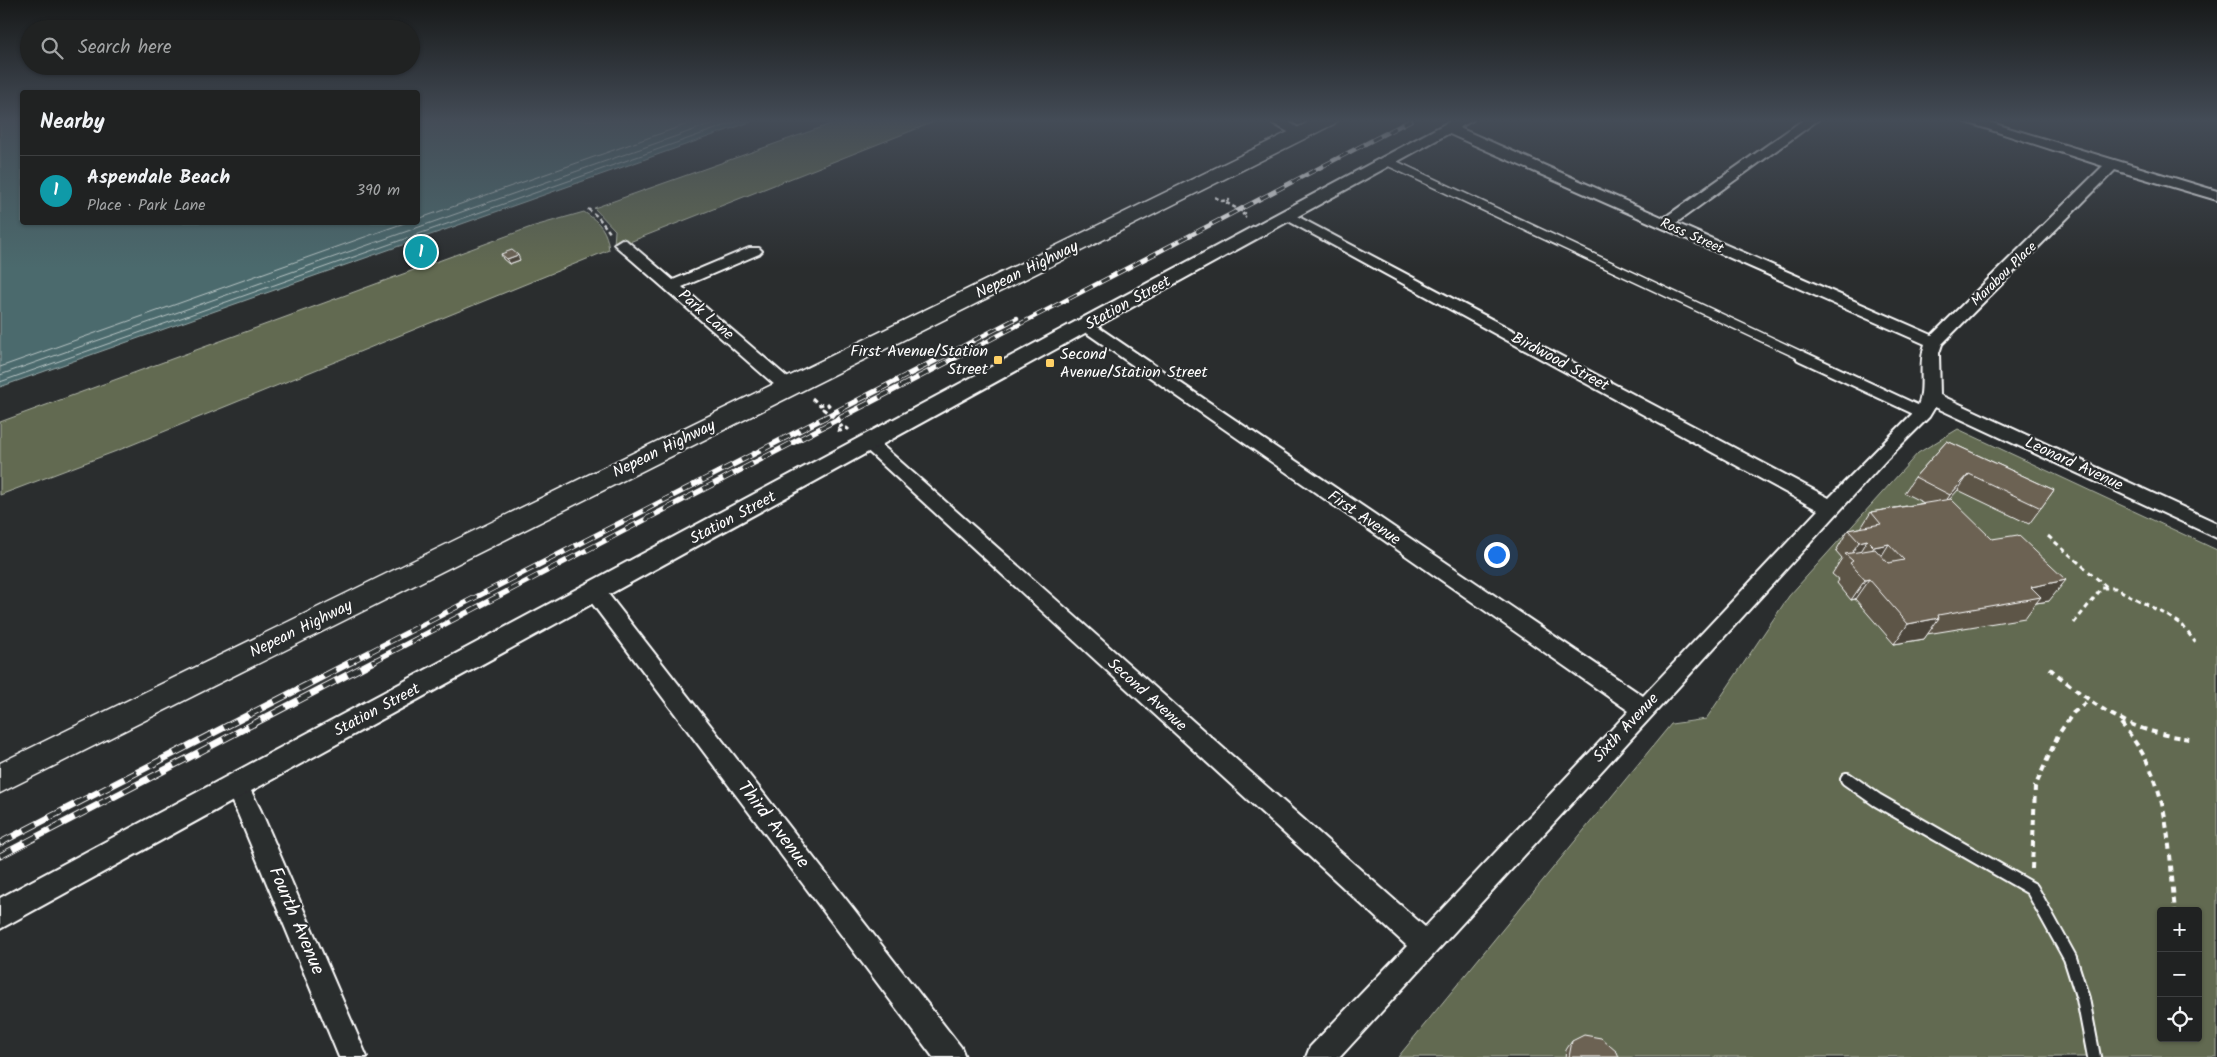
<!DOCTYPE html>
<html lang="en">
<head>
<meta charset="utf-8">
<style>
	:root { --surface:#202222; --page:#282a2a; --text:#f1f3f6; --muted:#a2a4a5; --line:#3d3f40; --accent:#db2777 }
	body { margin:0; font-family:Kalam,sans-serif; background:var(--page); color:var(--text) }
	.controls { position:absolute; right:15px; bottom:15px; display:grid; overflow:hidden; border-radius:5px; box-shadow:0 1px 4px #0004 }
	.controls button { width:45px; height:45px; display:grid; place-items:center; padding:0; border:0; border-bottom:1px solid var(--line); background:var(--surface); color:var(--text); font:25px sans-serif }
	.you { position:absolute; left:1496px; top:554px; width:18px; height:18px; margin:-12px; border:4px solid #fff; border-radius:50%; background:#1a73e8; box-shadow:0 0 0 8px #1a73e833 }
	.badge { display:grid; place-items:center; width:32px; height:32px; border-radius:50%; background:var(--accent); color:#fff; font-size:16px; font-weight:700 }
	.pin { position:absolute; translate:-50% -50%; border:2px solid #fff; box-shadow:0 1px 5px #0006 }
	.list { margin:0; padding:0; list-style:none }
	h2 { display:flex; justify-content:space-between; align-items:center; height:65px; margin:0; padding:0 20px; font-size:21px }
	h2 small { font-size:16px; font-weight:400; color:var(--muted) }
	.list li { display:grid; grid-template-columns:32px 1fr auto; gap:15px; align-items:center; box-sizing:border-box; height:70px; padding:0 20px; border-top:1px solid var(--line) }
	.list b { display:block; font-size:19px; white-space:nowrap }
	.list p { margin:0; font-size:16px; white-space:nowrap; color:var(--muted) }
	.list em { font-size:16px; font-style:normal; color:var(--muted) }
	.icon { flex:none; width:28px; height:28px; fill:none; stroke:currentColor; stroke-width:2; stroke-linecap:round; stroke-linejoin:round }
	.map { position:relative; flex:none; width:2217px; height:1057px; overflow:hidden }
	.search { position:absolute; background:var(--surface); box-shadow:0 1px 4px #0004; left:20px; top:20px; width:400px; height:55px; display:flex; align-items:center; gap:12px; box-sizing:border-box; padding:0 18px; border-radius:28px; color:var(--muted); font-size:19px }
	.panel { position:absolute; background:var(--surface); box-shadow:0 1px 4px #0004; left:20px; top:90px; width:400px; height:135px; border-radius:5px }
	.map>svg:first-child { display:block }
</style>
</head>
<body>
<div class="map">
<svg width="2217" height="1057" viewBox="0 0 2217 1057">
	<rect width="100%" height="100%" fill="#2a2d2e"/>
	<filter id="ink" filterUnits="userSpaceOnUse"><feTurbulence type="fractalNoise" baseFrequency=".02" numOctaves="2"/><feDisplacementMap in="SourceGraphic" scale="10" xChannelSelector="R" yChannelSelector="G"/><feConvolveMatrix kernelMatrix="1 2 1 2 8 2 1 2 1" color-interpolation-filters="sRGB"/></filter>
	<g filter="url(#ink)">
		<path fill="#626b51" stroke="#b0b5a8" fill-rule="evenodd" d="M842,120H939L627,243L614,245L615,230L594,208Z
			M584,212C600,222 607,231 609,250L119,450L0,495V422L531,227Z
			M1958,429L2217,550V1057H1398L1671,724L1706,719L1789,596L1918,453ZM2161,911H2198V1038H2161Z"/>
		<path fill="#4c6b6d" stroke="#94a6a7" d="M22,120V222H418V120H756L0,387V120Z"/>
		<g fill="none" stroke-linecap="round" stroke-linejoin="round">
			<path stroke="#b7c4c5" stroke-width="1" d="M418,219L699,120
				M0,367L407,222
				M0,375L722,120
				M0,382L741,120"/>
			<defs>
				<path id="service-far2" d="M1389,162L1804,357"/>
				<path id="service-far1" d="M1801,356L1923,413"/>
				<path id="service" d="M1847,779L1877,800L2032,889L2070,958L2083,999L2094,1057"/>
				<path id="minor" d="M1267,120H1285L1309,134L1302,138L1297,137Z
					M1803,120H1818L1676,223L1932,335L2103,166L1960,120H1982L2217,191V200L2115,170L1942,344L1939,353L1940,395L2217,523V538L1935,407L1929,417L1886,460L1340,1057H1306L1310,1047L1407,946L860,444L862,440L869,438L876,440L1425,927L1629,711L1078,327L1080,323H1092L1643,696L1818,510L1281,217L1283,214H1293L1829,498L1916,410C1927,389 1917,366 1925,344L1445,132L1443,129L1450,125L1455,126L1664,218Z
					M622,239L627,241L673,280L749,248H759L762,251L759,254L682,287L795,384L798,388L795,392H783L617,247L614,244Z
					M595,584L602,586L961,1047L965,1057H933L588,598L584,592L588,586Z
					M236,776L245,779L261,811L367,1057H339L238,814L224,786L227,779Z"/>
				<path id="tertiary" d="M1452,120H1473L0,929V898Z"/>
				<path id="trunk" d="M1313,120H1337L1334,124L0,793V763Z"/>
			</defs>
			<use href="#service-far2" stroke="#fff" stroke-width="11"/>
			<use href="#service-far1" stroke="#fff" stroke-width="14"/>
			<use href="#service" stroke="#fff" stroke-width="16"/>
			<use href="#minor" stroke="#fff" stroke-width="4"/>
			<use href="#tertiary" stroke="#fff" stroke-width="4"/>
			<use href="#trunk" stroke="#fff" stroke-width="3"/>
			<path stroke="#fff" stroke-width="2.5" stroke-dasharray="4 3" stroke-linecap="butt" d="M1215,197L1222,201L1229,200L1225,202L1245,213L1242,215L1246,217
				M588,209L598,217L611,234"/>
			<path stroke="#fff" stroke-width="3" stroke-dasharray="5 4" stroke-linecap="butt" d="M812,398L820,405L827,403L829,405L823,409L843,425L836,429L840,431L847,428L849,430
				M2048,536L2108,588
				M2074,623L2102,588H2115L2165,614L2183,626L2195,642"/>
			<path stroke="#fff" stroke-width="4" stroke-dasharray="6 5" stroke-linecap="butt" d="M2049,668C2098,708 2125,731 2190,739
				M2121,723C2132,737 2143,752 2150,768C2170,812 2170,864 2175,911
				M2032,869L2035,787L2058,735L2073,713L2089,700"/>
			<use href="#service-far2" stroke="#2a2d2e" stroke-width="8"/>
			<use href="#service-far1" stroke="#2a2d2e" stroke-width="10"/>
			<use href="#service" stroke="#2a2d2e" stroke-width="12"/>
			<use href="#minor" fill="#2a2d2e" fill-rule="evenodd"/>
			<use href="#tertiary" fill="#2a2d2e" fill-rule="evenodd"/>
			<use href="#trunk" fill="#2a2d2e" fill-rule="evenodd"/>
			<defs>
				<path id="rail-far2" d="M942,357L1017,318
					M957,357L1411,120"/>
				<path id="rail-far1" d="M350,662L944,356
					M372,662L959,356"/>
				<path id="rail" d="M0,843L353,661
					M0,856L374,661"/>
			</defs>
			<use href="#rail-far2" stroke="#fff" stroke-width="4.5"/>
			<use href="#rail-far1" stroke="#fff" stroke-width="5.5"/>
			<use href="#rail" stroke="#fff" stroke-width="7"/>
			<use href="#rail-far2" stroke="#2a2d2e" stroke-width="3" stroke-dasharray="9" stroke-linecap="butt"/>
			<use href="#rail-far1" stroke="#2a2d2e" stroke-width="4" stroke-dasharray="11" stroke-linecap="butt"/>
			<use href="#rail" stroke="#2a2d2e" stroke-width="5" stroke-dasharray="14" stroke-linecap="butt"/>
		</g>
		<path fill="#5d5447" stroke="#fff" d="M501,254L520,260L509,264L503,259Z
			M1947,441L2054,490L2029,524L1958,490L1949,499L2049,601L2036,603L2025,618L1927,634L1924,639L1894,644L1855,599L1851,600L1837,583L1839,580L1832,574L1842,558L1836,551L1848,530L1861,528L1871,512L1924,503L1904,493L1915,477Z
			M1572,1041L1619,1057H1565L1566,1050Z"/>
		<path fill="#4c453a" stroke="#fff" d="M518,255L520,260L509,264L507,259Z
			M1969,474L1958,490L1939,511L1950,495Z
			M1867,540L1854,561L1849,557L1859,542Z
			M1889,544L1876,565L1861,568L1874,547Z
			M1869,579L1855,599L1851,600L1865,580Z
			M2066,580L2049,601L2036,603L2041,597L2031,587Z
			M1939,618L1924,639L1894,644L1908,624Z"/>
		<path fill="#6c6253" stroke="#fff" d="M512,250L518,255L507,259L501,254Z
			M1947,441L2054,490L2041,508L1969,474L1950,495L1915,477Z
			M1951,499L1992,539L2018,535L2066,580L2031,587L2041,597L1938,615L1939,618L1908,624L1869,579L1865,580L1850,563L1853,561L1845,554L1875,549L1888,563L1904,560L1889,544L1874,547L1867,540L1859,542L1848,530L1881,524L1871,512Z
			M1584,1035L1601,1038L1617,1052L1619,1057H1569L1572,1041Z"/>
	</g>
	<linearGradient id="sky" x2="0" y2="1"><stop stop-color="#171919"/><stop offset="0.45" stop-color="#444c57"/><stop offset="1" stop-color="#444c57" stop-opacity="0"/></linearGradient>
	<rect width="2217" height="268" fill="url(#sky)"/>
	<g fill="#ffd166" stroke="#2a2d2e" stroke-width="2">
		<rect x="993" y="355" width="10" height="10" rx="2.5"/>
		<rect x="1045" y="358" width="10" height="10" rx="2.5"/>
	</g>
	<g text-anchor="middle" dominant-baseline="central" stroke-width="4.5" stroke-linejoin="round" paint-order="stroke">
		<g font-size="14" fill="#fff" stroke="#2a2d2e">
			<text transform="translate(1692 236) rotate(24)">Ross Street</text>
			<text transform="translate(2004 274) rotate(-44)">Marabou Place</text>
		</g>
		<g font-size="16" fill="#fff" stroke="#2a2d2e">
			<text transform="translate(1027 270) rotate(-26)">Nepean Highway</text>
			<text transform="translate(1128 303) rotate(-29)">Station Street</text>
			<text transform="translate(706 315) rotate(41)">Park Lane</text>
			<text transform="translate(1560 362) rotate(28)">Birdwood Street</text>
			<text transform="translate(664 449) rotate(-26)">Nepean Highway</text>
			<text transform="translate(2074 464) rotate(25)">Leonard Avenue</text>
			<text transform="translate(733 518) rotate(-28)">Station Street</text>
			<text transform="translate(1364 518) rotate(34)">First Avenue</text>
			<text transform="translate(301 629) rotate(-26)">Nepean Highway</text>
			<text transform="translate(1147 695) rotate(42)">Second Avenue</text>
			<text transform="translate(377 710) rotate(-28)">Station Street</text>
			<text transform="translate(1626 728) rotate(-47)">Sixth Avenue</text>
		</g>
		<g font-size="16" fill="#fff" stroke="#2a2d2e" text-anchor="end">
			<text x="988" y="351">First Avenue/Station<tspan x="988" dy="18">Street</tspan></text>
			<text x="1060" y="354" text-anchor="start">Second<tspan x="1060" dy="18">Avenue/Station Street</tspan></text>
		</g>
		<g font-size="19" fill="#fff" stroke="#2a2d2e">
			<text transform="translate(773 825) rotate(52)">Third Avenue</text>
			<text transform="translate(296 921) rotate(67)">Fourth Avenue</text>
		</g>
	</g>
</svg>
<div class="controls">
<button>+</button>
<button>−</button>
<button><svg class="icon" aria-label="locate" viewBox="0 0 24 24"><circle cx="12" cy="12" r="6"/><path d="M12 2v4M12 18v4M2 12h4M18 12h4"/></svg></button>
</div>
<div class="you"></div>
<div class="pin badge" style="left:421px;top:252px;background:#0f9aa8">1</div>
<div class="search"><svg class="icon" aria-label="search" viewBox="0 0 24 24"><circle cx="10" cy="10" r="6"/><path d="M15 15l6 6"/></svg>Search here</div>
<section class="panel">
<h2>Nearby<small></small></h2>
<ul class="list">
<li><span class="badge" style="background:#0f9aa8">1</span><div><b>Aspendale Beach</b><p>Place · Park Lane</p></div><em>390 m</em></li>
</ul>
</section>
</div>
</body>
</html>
